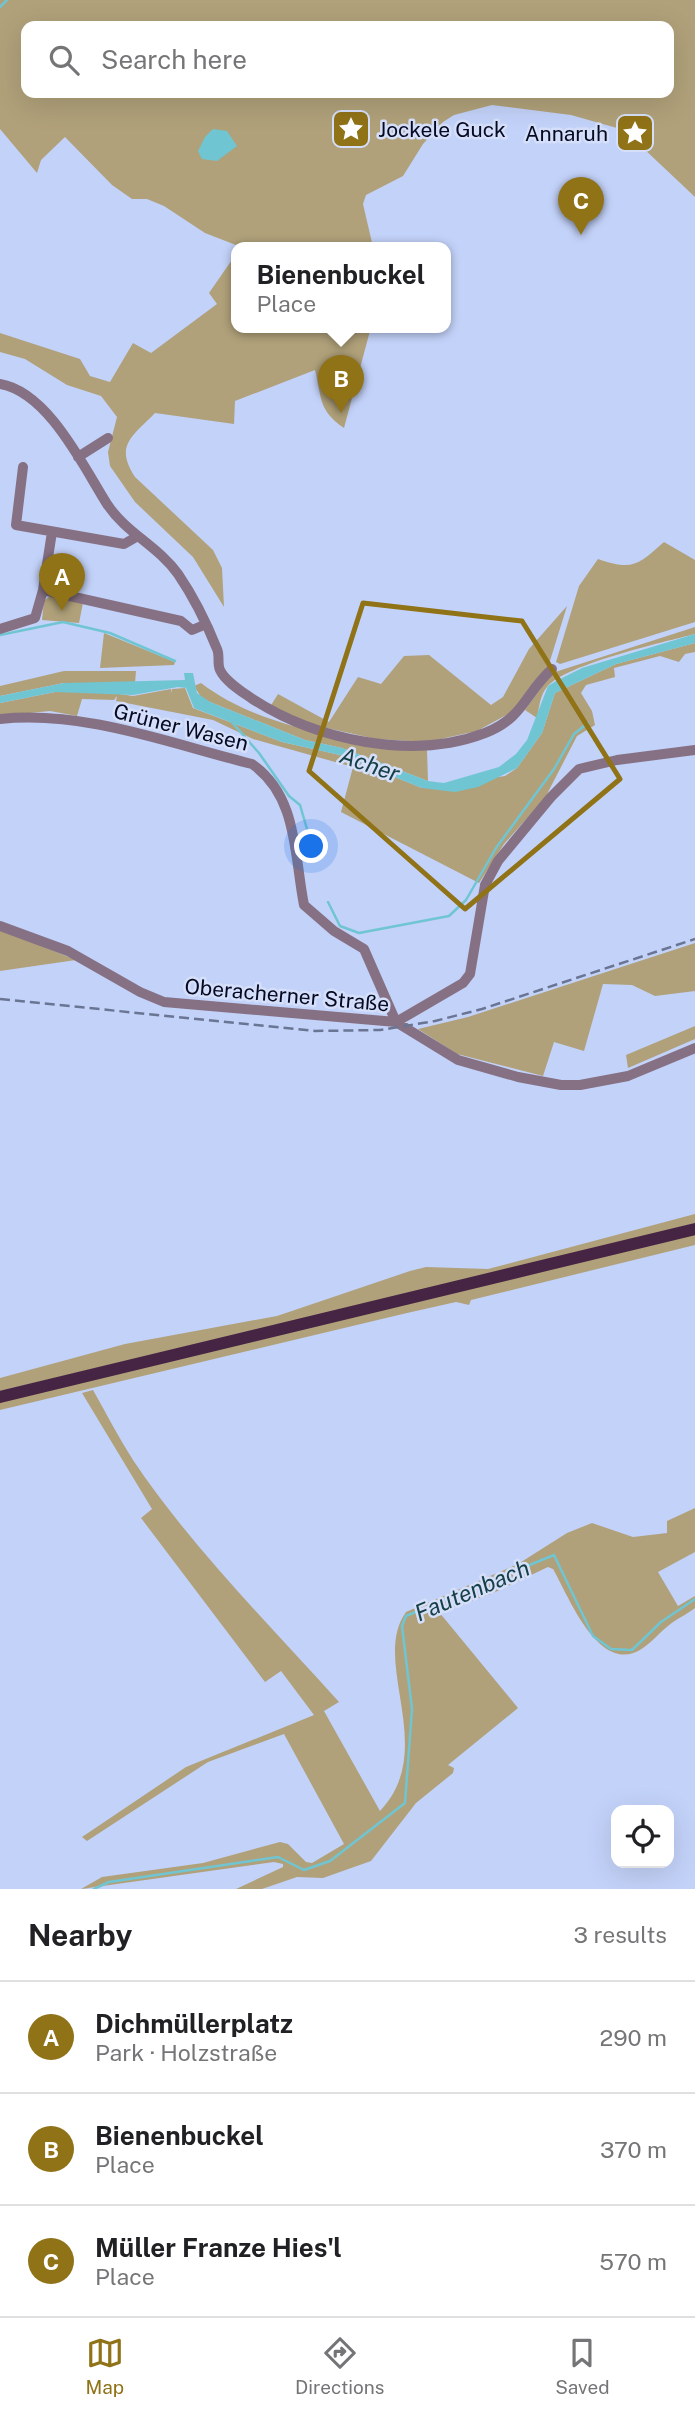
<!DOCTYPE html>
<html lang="en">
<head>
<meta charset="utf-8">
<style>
	:root { --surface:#fff; --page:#f2f2f2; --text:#202124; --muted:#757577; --line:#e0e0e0; --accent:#907217 }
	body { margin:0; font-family:"Public Sans",sans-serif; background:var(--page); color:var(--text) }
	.controls { position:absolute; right:21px; bottom:21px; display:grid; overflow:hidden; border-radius:14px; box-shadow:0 7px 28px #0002 }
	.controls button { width:63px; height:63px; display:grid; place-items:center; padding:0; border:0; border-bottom:2px solid var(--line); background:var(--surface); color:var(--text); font:35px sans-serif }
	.you { position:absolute; left:312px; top:847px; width:24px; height:24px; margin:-18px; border:5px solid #fff; border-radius:50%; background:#1a73e8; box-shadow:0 0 0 10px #1a73e833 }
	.badge { display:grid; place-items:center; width:46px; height:46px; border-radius:50%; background:var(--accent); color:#fff; font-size:23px; font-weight:700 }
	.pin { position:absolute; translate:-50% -58px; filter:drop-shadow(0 2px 4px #0008) }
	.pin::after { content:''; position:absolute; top:37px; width:24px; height:21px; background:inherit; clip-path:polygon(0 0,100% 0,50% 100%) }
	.popup { position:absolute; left:231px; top:242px; width:220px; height:91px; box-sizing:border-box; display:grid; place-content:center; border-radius:14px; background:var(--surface); filter:drop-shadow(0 2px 5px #0005); font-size:23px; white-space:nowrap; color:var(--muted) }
	.popup b { font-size:26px; color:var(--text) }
	.popup::after { content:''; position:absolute; left:50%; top:100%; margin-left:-14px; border:14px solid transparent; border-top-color:var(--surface) }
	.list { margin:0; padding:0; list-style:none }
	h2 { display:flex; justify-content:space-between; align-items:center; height:91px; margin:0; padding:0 28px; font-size:30px }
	h2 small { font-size:23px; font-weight:400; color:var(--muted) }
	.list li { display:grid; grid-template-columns:46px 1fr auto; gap:21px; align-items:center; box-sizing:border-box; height:112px; padding:0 28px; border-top:2px solid var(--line) }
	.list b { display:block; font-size:26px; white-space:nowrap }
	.list p { margin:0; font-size:23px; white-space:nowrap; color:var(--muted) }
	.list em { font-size:23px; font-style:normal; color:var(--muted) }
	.icon { flex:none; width:38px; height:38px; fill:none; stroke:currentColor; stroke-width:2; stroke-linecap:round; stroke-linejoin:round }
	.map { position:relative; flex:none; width:695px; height:1889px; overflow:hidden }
	.search { position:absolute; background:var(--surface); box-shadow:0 7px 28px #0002; left:21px; right:21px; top:21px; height:77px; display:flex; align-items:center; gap:18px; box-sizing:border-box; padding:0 24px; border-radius:14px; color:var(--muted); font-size:26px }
	.sheet { height:427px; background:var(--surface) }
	nav { display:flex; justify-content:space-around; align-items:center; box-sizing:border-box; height:98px; border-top:2px solid var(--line); background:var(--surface); font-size:19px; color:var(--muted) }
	nav a { display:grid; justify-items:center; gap:4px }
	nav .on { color:var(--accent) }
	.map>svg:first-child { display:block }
</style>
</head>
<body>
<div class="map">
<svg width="695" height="1889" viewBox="0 0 695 1889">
	<rect width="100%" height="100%" fill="#c3d2f9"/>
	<path fill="#b0a17a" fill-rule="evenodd" d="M0,0H695V197L624,130L571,115L492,105L454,115L443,122L423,144L403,176L366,195L363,204L373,247H241L205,233L164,206L147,199H132L112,185L65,137L41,160L37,173L0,129ZM26,26H669V93H26Z
		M236,254V327H371L344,428C318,410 322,398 315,370L235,401L234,424L155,413C133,436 114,445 135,477L213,550L222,568L224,607L193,557L135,502L110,466L108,452L117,417L101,396L67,385L25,359L0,352V333L80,359L90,376L110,382L133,343L151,353L217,304L209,293Z
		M664,542L695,560V622L560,664L556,662L579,586L598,559C633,571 638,565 664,542Z
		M50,596L83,603L79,623L42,620L44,601Z
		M567,606L549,664L521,707L477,731L427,742L376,739L309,724L270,707L278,694L329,722L358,677L381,684L404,656L429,655L491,705L503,697L529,649Z
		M695,627V634C664,642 566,664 547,687C540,695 539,708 537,718L525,710L552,673Z
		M104,633L175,662L174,665L100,668Z
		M695,643V652L685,654L679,662L660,656L614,668L615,677L586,685L581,693L592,711L595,725L577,736L545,798L504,844L479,883L341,812L353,767L253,739L213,720L116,701L117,696L114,700L82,699L77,716L50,711L0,716V703L55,692H106L133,696L171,689V693L172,689L185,688L193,708L282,742L340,755L422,788L505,776L517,768L542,733L555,693L616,664Z
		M64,671H136L135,683H64L0,696V686Z
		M201,683C264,731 351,738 427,750L428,781L342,748L305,740L210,702L201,697L194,686Z
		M0,929L76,960L0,971Z
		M695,943V991L655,996L632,985L603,984L584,1051L554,1042L543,1076L457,1054L418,1029L468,1017Z
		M695,1026V1039L628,1068L626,1055Z
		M695,1214V1223L612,1245L0,1391V1378L125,1344L277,1316L410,1271L426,1267L488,1269Z
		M695,1233V1245L471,1300L469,1305L456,1302L407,1313L0,1410V1400Z
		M93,1390C106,1413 119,1438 133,1460C192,1548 269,1624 339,1702L324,1711L380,1811C439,1749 370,1662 406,1612L518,1564L567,1533L592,1523L633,1537L667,1533V1521L695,1508V1552L658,1572L678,1606L695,1596V1608C686,1615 676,1619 668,1626C659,1633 652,1642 643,1648C600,1678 569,1597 553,1569L548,1567L491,1594L439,1612L518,1708L448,1765L454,1768L453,1773L416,1803L371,1861L323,1878L297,1877L262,1889H236L283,1867V1864L274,1862L81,1889L102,1877L203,1863L280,1842L288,1844L306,1862L312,1863L344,1844L284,1734L208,1762L87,1841L82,1837L186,1767L314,1715L281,1671L265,1682L141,1518L152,1509L82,1393Z"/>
	<path fill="#70c5d3" d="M213,129L227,131L237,146L217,161L202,159L198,151L205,137Z
		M695,634V643L616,664L555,693L542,733L517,768L478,787L455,792L422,788L340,755L282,742L194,708L186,688L178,687L133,695L55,692L0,703V696L64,683L185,680L184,673H193L197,693L210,702L305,740L342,748L428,781L444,783L499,767L516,754L527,740L548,686L556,681L582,668Z"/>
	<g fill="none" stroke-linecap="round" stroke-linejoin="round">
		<path stroke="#70c5d3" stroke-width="2.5" d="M0,7L7,0
			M0,635L63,622L110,633L175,661
			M230,720L259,753L289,796L300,805L316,860
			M328,902L340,926L359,933L449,916L466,900L496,848L554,769L574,734L588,723
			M94,1889L109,1882L278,1857L304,1870L330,1861L405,1803L412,1709L402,1626L406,1616L554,1555L593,1636L611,1649L632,1650L661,1622L695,1599"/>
		<path stroke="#867184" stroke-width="10" d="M0,384C48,392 83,466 107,504C126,533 158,546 178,574C193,596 207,624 217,649C220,655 217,664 220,670C225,681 241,691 251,698C315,740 412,761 485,733C524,718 525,693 552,669
			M78,457L108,438
			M23,467L16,525L124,544L138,536
			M43,590L52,532
			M0,629L35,618L43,590L181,621L192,630L204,625
			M0,719C85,710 171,744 252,764C298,796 294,855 304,905L334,931L364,949L396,1022
			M0,926L68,951L140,992L164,1002L396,1022L458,1060L518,1077L561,1085H580L628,1076L695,1048
			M396,1022L463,983L470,974L485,885L498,861L551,797L579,769L617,760L695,750"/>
		<path stroke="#462444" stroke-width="12" d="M0,1397L695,1229"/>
		<path stroke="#6a7594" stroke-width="2.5" stroke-dasharray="10 5" stroke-linecap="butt" d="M0,999L315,1031L380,1030L435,1021L482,1009L695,939"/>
	</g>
	<path fill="none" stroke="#907217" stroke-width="5" stroke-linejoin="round" d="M363,603L522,621L620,779L465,909L309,771Z"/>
	<defs>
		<symbol id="sight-square" viewBox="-11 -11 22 22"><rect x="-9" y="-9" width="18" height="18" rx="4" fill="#907217" stroke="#d5dffa"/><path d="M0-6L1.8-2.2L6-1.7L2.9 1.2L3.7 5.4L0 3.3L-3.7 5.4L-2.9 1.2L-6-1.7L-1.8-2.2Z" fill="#fff"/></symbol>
	</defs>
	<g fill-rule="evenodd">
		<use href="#sight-square" x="329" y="107" width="44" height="44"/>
		<use href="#sight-square" x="613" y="111" width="44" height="44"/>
	</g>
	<g text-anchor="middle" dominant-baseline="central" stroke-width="5" stroke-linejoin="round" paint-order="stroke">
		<g font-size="21" fill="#050a21" stroke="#d5dffa" text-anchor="start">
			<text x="378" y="129">Jockele Guck</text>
			<text x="608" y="133" text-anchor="end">Annaruh</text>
		</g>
		<g font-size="21" fill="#050a21" stroke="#d5dffa">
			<text transform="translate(181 727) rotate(14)">Grüner Wasen</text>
			<text transform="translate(287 995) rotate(5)">Oberacherner Straße</text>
		</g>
		<g font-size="23" font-style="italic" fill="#174046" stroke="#d5dffa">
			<text transform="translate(370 764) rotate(19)">Acher</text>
			<text transform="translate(472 1590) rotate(-23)">Fautenbach</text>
		</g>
	</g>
</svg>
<div class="controls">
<button><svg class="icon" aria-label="locate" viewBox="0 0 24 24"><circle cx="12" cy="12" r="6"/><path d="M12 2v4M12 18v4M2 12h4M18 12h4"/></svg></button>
</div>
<div class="you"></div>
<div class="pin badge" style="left:62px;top:611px">A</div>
<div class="pin badge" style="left:341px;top:413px">B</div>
<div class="popup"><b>Bienenbuckel</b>Place</div>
<div class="pin badge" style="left:581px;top:235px">C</div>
<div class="search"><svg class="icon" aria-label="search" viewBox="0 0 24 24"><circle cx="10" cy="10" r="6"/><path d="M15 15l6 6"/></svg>Search here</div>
</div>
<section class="sheet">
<h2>Nearby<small>3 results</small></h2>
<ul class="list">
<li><span class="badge">A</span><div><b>Dichmüllerplatz</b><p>Park · Holzstraße</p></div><em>290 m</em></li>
<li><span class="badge">B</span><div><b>Bienenbuckel</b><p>Place</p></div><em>370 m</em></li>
<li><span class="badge">C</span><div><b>Müller Franze Hies'l</b><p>Place</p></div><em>570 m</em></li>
</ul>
</section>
<nav>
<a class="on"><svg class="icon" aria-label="map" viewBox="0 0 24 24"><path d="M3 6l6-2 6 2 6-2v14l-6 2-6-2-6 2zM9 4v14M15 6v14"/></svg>Map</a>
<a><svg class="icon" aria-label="directions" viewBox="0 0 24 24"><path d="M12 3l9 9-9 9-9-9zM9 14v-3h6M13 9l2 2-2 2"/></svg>Directions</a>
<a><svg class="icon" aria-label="saved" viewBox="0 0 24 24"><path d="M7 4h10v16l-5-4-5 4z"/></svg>Saved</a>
</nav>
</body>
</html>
